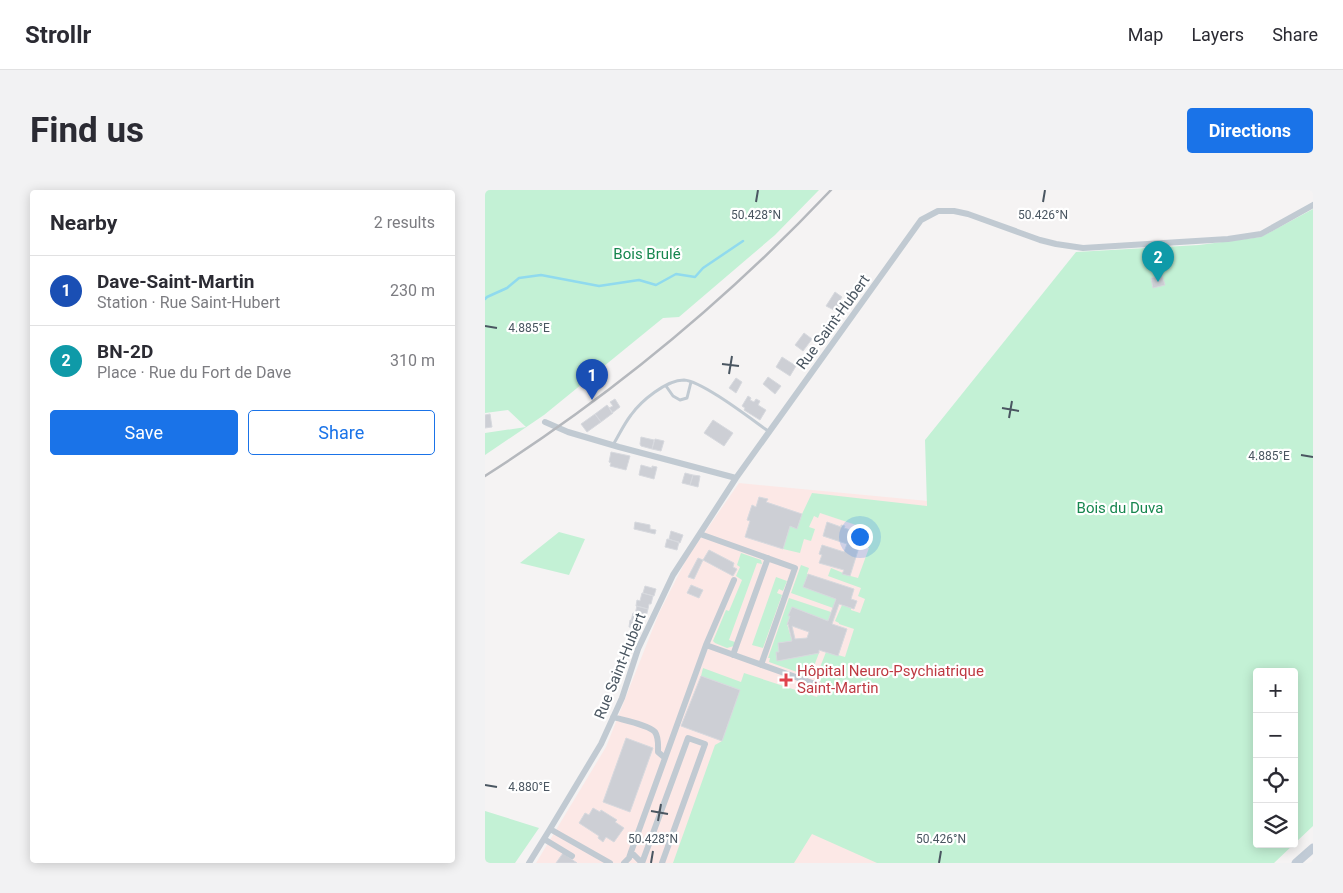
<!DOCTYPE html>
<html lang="en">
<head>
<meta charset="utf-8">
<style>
	:root { --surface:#fff; --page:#f2f2f3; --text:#2b2b33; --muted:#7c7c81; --line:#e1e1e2; --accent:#1a73e8 }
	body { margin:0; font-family:Roboto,sans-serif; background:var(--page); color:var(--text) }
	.controls { position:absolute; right:15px; bottom:15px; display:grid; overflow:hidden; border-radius:5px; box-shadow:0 2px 12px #0003 }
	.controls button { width:45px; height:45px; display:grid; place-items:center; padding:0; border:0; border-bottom:1px solid var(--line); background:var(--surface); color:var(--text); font:25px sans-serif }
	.you { position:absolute; left:374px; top:346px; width:18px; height:18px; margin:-12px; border:4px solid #fff; border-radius:50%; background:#1a73e8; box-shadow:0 0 0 8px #1a73e833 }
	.badge { display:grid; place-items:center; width:32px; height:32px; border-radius:50%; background:var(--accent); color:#fff; font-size:16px; font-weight:700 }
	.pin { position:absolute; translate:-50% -41px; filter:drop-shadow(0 1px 2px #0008) }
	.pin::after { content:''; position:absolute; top:26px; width:18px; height:15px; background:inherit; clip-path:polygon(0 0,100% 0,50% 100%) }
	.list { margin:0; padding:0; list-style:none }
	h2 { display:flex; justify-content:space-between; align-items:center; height:65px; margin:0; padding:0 20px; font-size:21px }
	h2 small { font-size:16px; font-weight:400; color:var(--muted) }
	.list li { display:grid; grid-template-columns:32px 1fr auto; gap:15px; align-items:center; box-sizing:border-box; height:70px; padding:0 20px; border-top:1px solid var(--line) }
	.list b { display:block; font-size:19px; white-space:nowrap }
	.list p { margin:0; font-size:16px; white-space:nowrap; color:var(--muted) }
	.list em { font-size:16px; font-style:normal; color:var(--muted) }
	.actions { display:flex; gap:10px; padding:15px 20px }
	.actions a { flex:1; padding:11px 0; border:1px solid var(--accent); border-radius:5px; text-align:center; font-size:18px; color:var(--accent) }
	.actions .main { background:var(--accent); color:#fff }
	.icon { flex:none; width:28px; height:28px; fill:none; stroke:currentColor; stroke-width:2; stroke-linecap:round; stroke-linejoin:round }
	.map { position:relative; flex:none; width:828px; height:673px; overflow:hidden; border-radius:5px }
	header { display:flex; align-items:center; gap:30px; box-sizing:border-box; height:70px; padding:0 25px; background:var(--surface); border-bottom:1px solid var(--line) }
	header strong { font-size:24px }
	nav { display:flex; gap:28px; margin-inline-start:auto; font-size:18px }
	.intro { display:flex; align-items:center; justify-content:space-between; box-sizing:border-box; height:120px; padding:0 30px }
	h1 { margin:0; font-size:35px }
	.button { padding:12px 22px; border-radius:5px; background:var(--accent); color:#fff; font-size:18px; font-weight:700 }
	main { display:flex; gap:30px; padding:0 30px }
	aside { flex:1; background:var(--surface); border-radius:5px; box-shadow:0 2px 12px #0003 }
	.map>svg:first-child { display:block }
</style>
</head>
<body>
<header>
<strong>Strollr</strong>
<nav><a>Map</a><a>Layers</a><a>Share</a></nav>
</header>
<div class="intro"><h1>Find us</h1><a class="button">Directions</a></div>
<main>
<aside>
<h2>Nearby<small>2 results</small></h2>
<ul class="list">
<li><span class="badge" style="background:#1a4fb4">1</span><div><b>Dave-Saint-Martin</b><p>Station · Rue Saint-Hubert</p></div><em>230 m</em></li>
<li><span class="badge" style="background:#0f9aa8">2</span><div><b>BN-2D</b><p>Place · Rue du Fort de Dave</p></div><em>310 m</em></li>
</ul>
<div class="actions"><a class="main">Save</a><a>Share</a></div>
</aside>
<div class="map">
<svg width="828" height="673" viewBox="0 0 828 673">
	<rect width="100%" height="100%" fill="#f5f3f3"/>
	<path fill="#fce8e6" d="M254,293L443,311L438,673H51L121,557L174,423L202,368Z"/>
	<path fill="#c3f1d5" d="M0,0H334L290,45L194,127L178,128L59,225L0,265V243L41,237L23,220L0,223Z
		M828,19V636L809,654V482H772V654H809L789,673H392L327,644L309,673H188L230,555L237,551L255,500L216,486L218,478L256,492L259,483L332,507L337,495L332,485L341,462L353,466V465L360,467L369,439L354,434V433L350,431L357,415L366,418V420L375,423L380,409L373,406L376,398L343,386L346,378L358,383V384L373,388L384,358L378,355L383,337L375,334L371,335L335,323L333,328L329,326L324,337L330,339L326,351L319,349L315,363L298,359L305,336L312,338L317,324L327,303L442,316L440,250L591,62L714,55L776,47Z
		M74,342L100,349L84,385L35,373Z
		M256,363L276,370L277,374L272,373L244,450L250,452L249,456L242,458L230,453L228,451L241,420L244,421L257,390L251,386L255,377L252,375Z
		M316,375L324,378L322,384L351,409L348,418L306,403Z
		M291,387L302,391L298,401L294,399L292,403L297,405L278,458L267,455Z
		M304,408L346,422L343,431L307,417L304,425L305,426L302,434L307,451L293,453L294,462H291L293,471L334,463L326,484L323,486L284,472L285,468H283Z
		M0,621L54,638L30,673H0Z"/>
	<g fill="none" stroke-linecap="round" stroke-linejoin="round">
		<path stroke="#90daee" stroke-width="2.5" d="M0,109L2,107L22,98L34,88L56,85L114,96L154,90L171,95L191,84L210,87L218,78L258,51"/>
	</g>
	<path fill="#cdcfd5" stroke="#d7d9de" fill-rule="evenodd" d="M677,85L680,95L668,98L666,88Z
		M350,102L357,107L353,113L356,116L353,121L350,118L349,120L341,116Z
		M319,143L327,149L318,161L310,155Z
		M297,167L311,176L305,186L291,177Z
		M283,187L296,196L290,204L278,194Z
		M251,188L257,192L251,203L244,198Z
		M263,206L266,208L265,210L269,212L271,209L275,211L273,215L281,220L275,230L259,220L260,218L257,216Z
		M130,209L135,217L127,223L124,218L128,216L125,212Z
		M122,215L128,223L116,232L110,224Z
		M5,224L7,237L0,238V225Z
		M110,224L116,232L102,242L96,234Z
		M228,230L248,243L239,256L219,243Z
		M156,247L169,250L167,259L156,256L155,254Z
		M170,249L179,251L176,261L167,259Z
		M126,262L145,266L141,280L125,276L126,273L124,272Z
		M156,275L167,278V276L172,277L169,289L154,285Z
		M200,283L208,285L205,295L197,293Z
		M208,285L215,286L213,297L205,295Z
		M274,307L283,309L281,312L317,324L312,339L305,336L298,359L260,347L265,331L262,330L267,315L271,317Z
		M150,332L165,335V339L171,340L170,344L149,339Z
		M342,332L356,337V335L360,336L359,338L381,345L378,355L375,354L365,386L357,384L359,380L334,373L337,365L334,364L337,355L359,362L362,354L338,346Z
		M186,341L198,345L195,353L184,349Z
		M182,349L194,352L192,360L180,357Z
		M224,360L249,373L248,377L252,379L248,386L218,370Z
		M213,368L218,370L209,389L203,387Z
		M323,384L369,399L366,409L372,411L369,419L354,414L347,434L362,439L353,466L334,460V463L292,471L291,462H294L293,453L307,451L303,434L302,435L305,426H303L307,417L343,431L351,409L318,397ZM307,436L324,442L322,448L310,449Z
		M206,395L218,400L214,408L202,403Z
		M160,396L171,399L169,406L158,403Z
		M157,403L168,406L166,414H164L163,419L151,416L152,410L155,411Z
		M152,416L163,419L161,427L150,424Z
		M148,423L158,426L157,433L146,431Z
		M145,430L157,433L155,439L144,437Z
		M216,486L255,500L237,551L196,536Z
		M141,548L168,558L145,622L118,612Z
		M108,618L115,622L116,620L132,630L130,632L139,638L129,652L121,647L118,652L113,648L114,646L94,633L100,623L104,625Z
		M78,663L92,673H71Z"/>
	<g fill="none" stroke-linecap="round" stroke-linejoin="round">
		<path stroke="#c1cad2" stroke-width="3" d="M181,196L188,206L195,210L202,208L206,192
			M128,255C134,245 139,234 146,225C156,211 181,190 199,190C217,191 266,229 283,241"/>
		<path stroke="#c1cad2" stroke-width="6" d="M60,232L83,242L134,257L251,288
			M215,344L310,378L276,475
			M221,455L333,495
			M248,465L283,368
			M128,527C138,530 164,535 170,542C174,548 173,556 173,562L180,568
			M65,639L125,673
			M59,649L87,666
			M146,662L157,673
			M44,673L65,639L116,554L137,508L153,459L188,385L251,288L436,30L453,21H469L483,24L555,50L571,54L598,58L743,49L776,44L828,15
			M139,673L144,668L146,662L221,455L249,390
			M157,673L203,548L220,554L177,673"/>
		<path stroke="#c1cbd6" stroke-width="9" d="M811,673L828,658"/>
		<path stroke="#b5b8bd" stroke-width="2.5" d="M0,286C127,205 243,109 346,0"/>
	</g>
	<path fill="none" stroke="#4a5661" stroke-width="2" d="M271,12L273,0M558,12L560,0M0,136L12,138M237,174L254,176M244,184L247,166M517,218L534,221M524,228L527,211M816,265L828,267M0,595L12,597M166,621L183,624M173,631L176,614M166,673L168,661M454,673L456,661"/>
	<path fill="#e0444e" stroke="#fff" stroke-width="2" d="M298.5 482.5h5v5h5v5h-5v5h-5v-5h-5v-5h5z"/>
	<g text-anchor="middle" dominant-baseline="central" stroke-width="4.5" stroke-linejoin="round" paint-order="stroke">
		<g font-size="15" fill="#17864f" stroke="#fff">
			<text x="162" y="64">Bois Brulé</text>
			<text x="635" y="318">Bois du Duva</text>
		</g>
		<g font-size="15" fill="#4a5661" stroke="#fff">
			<text transform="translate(348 132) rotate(-54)">Rue Saint-Hubert</text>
			<text transform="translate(135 476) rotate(-68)">Rue Saint-Hubert</text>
		</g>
		<g font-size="15" fill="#be3a42" stroke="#fff" text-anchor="start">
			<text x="312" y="481">Hôpital Neuro-Psychiatrique<tspan x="312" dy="17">Saint-Martin</tspan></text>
		</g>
	</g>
	<g font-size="12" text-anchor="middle" fill="#4a5661" stroke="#fff" stroke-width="4.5" stroke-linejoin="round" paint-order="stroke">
		<text x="271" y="29">50.428°N</text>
		<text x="558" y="29">50.426°N</text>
		<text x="44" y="142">4.885°E</text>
		<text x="784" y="270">4.885°E</text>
		<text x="44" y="601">4.880°E</text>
		<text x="168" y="653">50.428°N</text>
		<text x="456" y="653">50.426°N</text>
	</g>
</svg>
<div class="controls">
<button>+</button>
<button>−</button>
<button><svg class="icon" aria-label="locate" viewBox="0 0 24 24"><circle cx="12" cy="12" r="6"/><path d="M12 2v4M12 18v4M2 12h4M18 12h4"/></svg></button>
<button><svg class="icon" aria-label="layers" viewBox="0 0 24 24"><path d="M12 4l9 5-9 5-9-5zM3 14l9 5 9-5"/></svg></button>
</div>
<div class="you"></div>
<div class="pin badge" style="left:107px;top:210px;background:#1a4fb4">1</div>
<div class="pin badge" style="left:673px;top:92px;background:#0f9aa8">2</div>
</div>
</main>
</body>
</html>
